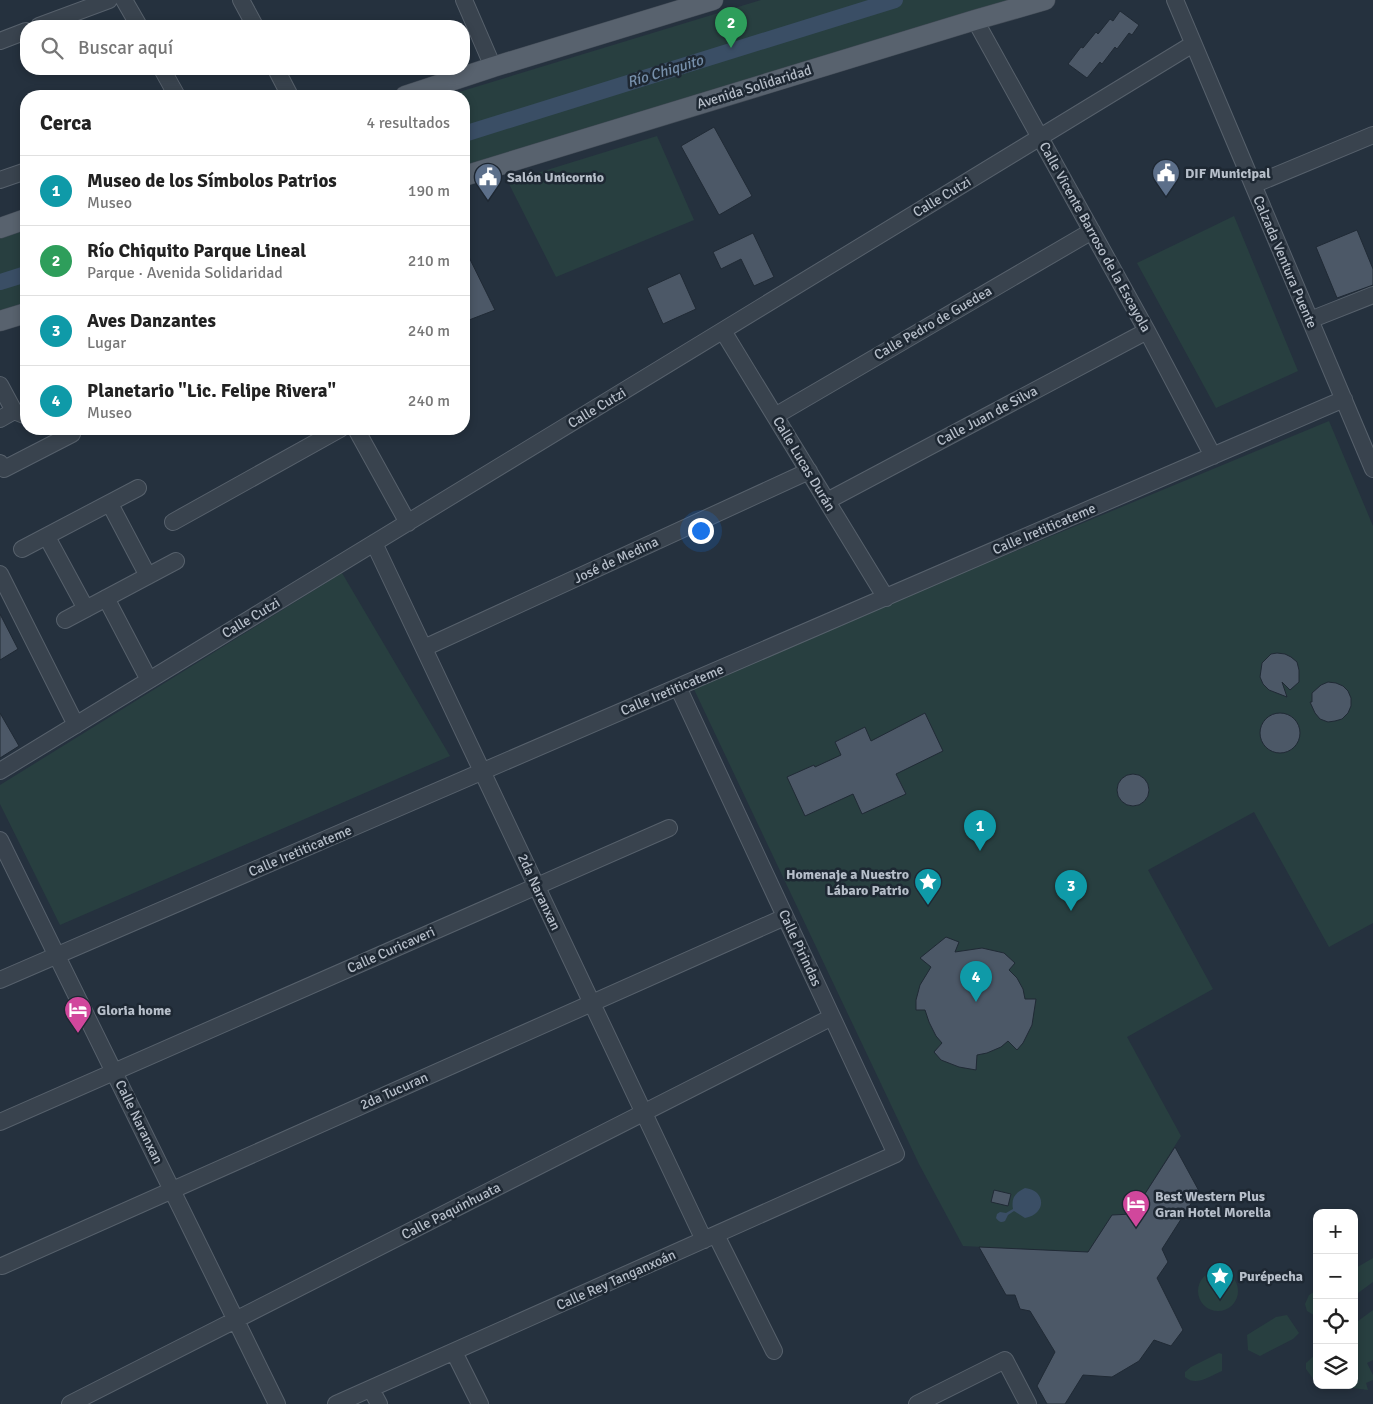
<!DOCTYPE html>
<html lang="es">
<head>
<meta charset="utf-8">
<style>
	:root { --surface:#fff; --page:#f6f6f6; --text:#222; --muted:#767676; --line:#e0e0e0; --accent:#0f766e }
	body { margin:0; font-family:Signika,sans-serif; background:var(--page); color:var(--text) }
	.controls { position:absolute; right:15px; bottom:15px; display:grid; overflow:hidden; border-radius:10px; box-shadow:0 2px 8px #0003 }
	.controls button { width:45px; height:45px; display:grid; place-items:center; padding:0; border:0; border-bottom:1px solid var(--line); background:var(--surface); color:var(--text); font:25px sans-serif }
	.you { position:absolute; left:700px; top:530px; width:18px; height:18px; margin:-12px; border:4px solid #fff; border-radius:50%; background:#1a73e8; box-shadow:0 0 0 8px #1a73e833 }
	.badge { display:grid; place-items:center; width:32px; height:32px; border-radius:50%; background:var(--accent); color:#fff; font-size:16px; font-weight:700 }
	.pin { position:absolute; translate:-50% -41px; filter:drop-shadow(0 1px 2px #0008) }
	.pin::after { content:''; position:absolute; top:26px; width:18px; height:15px; background:inherit; clip-path:polygon(0 0,100% 0,50% 100%) }
	.list { margin:0; padding:0; list-style:none }
	h2 { display:flex; justify-content:space-between; align-items:center; height:65px; margin:0; padding:0 20px; font-size:21px }
	h2 small { font-size:16px; font-weight:400; color:var(--muted) }
	.list li { display:grid; grid-template-columns:32px 1fr auto; gap:15px; align-items:center; box-sizing:border-box; height:70px; padding:0 20px; border-top:1px solid var(--line) }
	.list b { display:block; font-size:19px; white-space:nowrap }
	.list p { margin:0; font-size:16px; white-space:nowrap; color:var(--muted) }
	.list em { font-size:16px; font-style:normal; color:var(--muted) }
	.icon { flex:none; width:28px; height:28px; fill:none; stroke:currentColor; stroke-width:2; stroke-linecap:round; stroke-linejoin:round }
	.map { position:relative; flex:none; width:1373px; height:1404px; overflow:hidden }
	.search { position:absolute; background:var(--surface); box-shadow:0 2px 8px #0003; left:20px; top:20px; width:450px; height:55px; display:flex; align-items:center; gap:12px; box-sizing:border-box; padding:0 18px; border-radius:20px; color:var(--muted); font-size:19px }
	.panel { position:absolute; background:var(--surface); box-shadow:0 2px 8px #0003; left:20px; top:90px; width:450px; height:345px; border-radius:20px }
	.map>svg:first-child { display:block }
</style>
</head>
<body>
<div class="map">
<svg width="1373" height="1404" viewBox="0 0 1373 1404">
	<rect width="100%" height="100%" fill="#25313e"/>
	<path fill="#283f40" d="M761,0H1020L464,167V96H446Z
		M657,136L694,220L556,277L508,182Z
		M1234,216L1298,371L1216,408L1137,263Z
		M26,225V303L0,311V233Z
		M1329,421L1373,526V923L1329,947L1254,812L1148,870L1213,989L1127,1037L1181,1136L1132,1214L1112,1215L1088,1252L963,1246L919,1164L692,685Z
		M342,573L450,756L60,925L0,804V785Z
		M1373,1258V1282L1354,1296V1269Z
		M1198 1291a20 20 0 1 1 40 0a20 20 0 1 1-40 0Z
		M1317,1290V1317L1307,1311L1305,1304L1309,1295Z
		M1373,1310V1360L1367,1363L1373,1375V1380L1366,1383L1368,1390L1328,1385H1354V1324Z
		M1287,1315L1299,1333L1293,1339L1260,1356L1248,1350L1247,1335L1276,1317Z
		M1219,1353L1222,1354V1371C1210,1376 1196,1387 1185,1377V1372L1191,1367Z
		M1317,1353V1384L1306,1369V1363Z"/>
	<path fill="#3a4e65" d="M1025,1188C1046,1190 1047,1214 1025,1218L1014,1211L1008,1215L1005,1221C1001,1223 999,1222 996,1218L997,1214L1000,1212L1006,1213L1013,1209C1011,1198 1015,1193 1025,1188Z"/>
	<g fill="none" stroke-linecap="round" stroke-linejoin="round">
		<path stroke="#3a4e65" stroke-width="16" d="M464,134L895,0
			M0,282L26,274"/>
	</g>
	<path fill="#4c5867" stroke="#202a35" d="M1120,11L1139,25L1132,35L1129,33L1117,49L1115,47L1102,64L1100,62L1087,78L1068,64L1081,47L1083,48L1096,32L1098,34L1110,19L1113,21Z
		M714,127L752,196L719,215L681,146Z
		M1357,230L1373,269V285L1337,298L1316,247Z
		M753,233L774,277L754,286L741,259L721,269L713,252Z
		M464,247L495,310L469,320L464,309Z
		M680,273L696,309L663,324L647,288Z
		M0,614L18,649L0,660Z
		M1277,653L1285,654L1291,657L1297,662L1299,670V682L1290,690L1282,682L1287,697L1269,690L1263,684L1260,677L1262,663L1271,654Z
		M1328,682L1336,683L1343,686L1348,691L1351,698V706L1348,713L1342,719L1335,721L1328,722L1320,719L1315,713L1310,702H1312V693L1321,685Z
		M0,713L19,746L0,758Z
		M925,713L943,751L896,774L906,794L862,814L853,794L805,816L787,777L814,765L815,767L841,755L835,742L865,727L871,741Z
		M1260 733a20 20 0 1 1 40 0a20 20 0 1 1-40 0Z
		M1117 790a16 16 0 1 1 32 0a16 16 0 1 1-32 0Z
		M946,937L959,942L955,952L982,948L1004,953L1015,963L1009,970L1017,978L1023,989L1025,999H1036L1032,1025L1023,1043L1017,1050L1008,1041L1001,1047L987,1053L977,1055L976,1070L959,1067L941,1060L934,1052L942,1043L936,1036L929,1022L925,1010H916V1000L920,985L931,967L920,958Z
		M1175,1147L1199,1191L1162,1249L1168,1262L1157,1278L1183,1330L1171,1346L1154,1340L1139,1361L1112,1377L1083,1375L1065,1404H1047L1037,1386L1055,1352L1030,1311L1020,1309L1015,1295H1006L979,1247L1088,1252L1112,1215L1132,1214Z
		M994,1190L1011,1194L1008,1206L991,1202Z"/>
	<g fill="none" stroke-linecap="round" stroke-linejoin="round">
		<defs>
			<path id="minor" d="M124,0L139,26
				M241,0L255,26
				M464,0L493,67
				M1175,0L1373,469
				M975,20L1147,331L1213,456
				M39,26L109,0
				M0,41L26,31
				M162,69L177,96
				M276,69L290,96
				M0,180L26,171
				M1253,185L1373,135
				M1310,320L1373,295
				M723,331L886,598
				M0,385L14,411
				M775,416L1092,231
				M0,419L14,411L24,415L26,414
				M356,429L408,523
				M0,463L4,469L72,434L69,429
				M827,501L1147,331
				M110,504L148,576
				M173,522L340,429
				M47,537L86,609
				M374,543L704,1240
				M22,549L138,488
				M0,574L76,725
				M106,598L149,680
				M65,620L176,561
				M424,648L809,471
				M0,771L1193,44
				M0,840L277,1404
				M0,980L1344,399
				M0,1122L669,828
				M716,1235L774,1351
				M2,1266L785,917
				M454,1352L480,1404
				M371,1389L379,1404
				M70,1404L832,1017
				M336,1404L896,1154L678,687
				M917,1404L1005,1360L1028,1404"/>
			<path id="major" d="M405,96L493,67L713,0
				M464,176L975,20L1045,0
				M0,228L26,219
				M0,321L26,313"/>
		</defs>
		<use href="#minor" stroke="#57616c" stroke-width="18"/>
		<use href="#major" stroke="#434c57" stroke-width="21"/>
		<use href="#minor" stroke="#39434e" stroke-width="16"/>
		<use href="#major" stroke="#58626e" stroke-width="20"/>
	</g>
	<defs>
		<symbol id="civic-pin" viewBox="-11 -11 22 30"><path d="M0 17L-7.5 6A9.5 9.5 0 1 1 7.5 6Z" fill="#5c6f8a" stroke="#1e2833"/><path d="M-.6-6.5H3V-4.5H.6V-3L4-1V1h2V6H-6V1h2V-1L-.6-3ZM-1.2 2.5V6h2.4V2.5Z" fill="#fff"/></symbol>
		<symbol id="sight-pin" viewBox="-11 -11 22 30"><path d="M0 17L-7.5 6A9.5 9.5 0 1 1 7.5 6Z" fill="#0f9aa8" stroke="#1e2833"/><path d="M0-6L1.8-2.2L6-1.7L2.9 1.2L3.7 5.4L0 3.3L-3.7 5.4L-2.9 1.2L-6-1.7L-1.8-2.2Z" fill="#fff"/></symbol>
		<symbol id="hotel-pin" viewBox="-11 -11 22 30"><path d="M0 17L-7.5 6A9.5 9.5 0 1 1 7.5 6Z" fill="#d1479c" stroke="#1e2833"/><path d="M-6-4.5h1.5V1H6V5H4.5V3h-9V5H-6ZM-4 0a1.8 1.8 0 1 1 3.6 0ZM.5 0V-2.5h3Q6-2.5 6 0Z" fill="#fff"/></symbol>
	</defs>
	<g fill-rule="evenodd">
		<use href="#civic-pin" x="1150" y="157" width="32" height="43"/>
		<use href="#civic-pin" x="472" y="161" width="32" height="43"/>
		<use href="#sight-pin" x="912" y="866" width="32" height="43"/>
		<use href="#hotel-pin" x="62" y="994" width="32" height="43"/>
		<use href="#hotel-pin" x="1120" y="1188" width="32" height="43"/>
		<use href="#sight-pin" x="1204" y="1260" width="32" height="43"/>
	</g>
	<g text-anchor="middle" dominant-baseline="central" stroke-width="5" stroke-linejoin="round" paint-order="stroke">
		<g font-size="14" fill="#b6bec9" stroke="#1e2833">
			<text transform="translate(754 87) rotate(-17)">Avenida Solidaridad</text>
			<text transform="translate(942 197) rotate(-31)">Calle Cutzi</text>
			<text transform="translate(1095 237) rotate(61)">Calle Vicente Barroso de la Escayola</text>
			<text transform="translate(1285 262) rotate(67)">Calzada Ventura Puente</text>
			<text transform="translate(933 323) rotate(-30)">Calle Pedro de Guedea</text>
			<text transform="translate(597 408) rotate(-31)">Calle Cutzi</text>
			<text transform="translate(987 416) rotate(-28)">Calle Juan de Silva</text>
			<text transform="translate(804 464) rotate(59)">Calle Lucas Durán</text>
			<text transform="translate(1044 529) rotate(-23)">Calle Iretiticateme</text>
			<text transform="translate(616 560) rotate(-25)">José de Medina</text>
			<text transform="translate(251 618) rotate(-31)">Calle Cutzi</text>
			<text transform="translate(672 690) rotate(-23)">Calle Iretiticateme</text>
			<text transform="translate(300 851) rotate(-23)">Calle Iretiticateme</text>
			<text transform="translate(539 892) rotate(65)">2da Naranxan</text>
			<text transform="translate(800 948) rotate(65)">Calle Pirindas</text>
			<text transform="translate(391 950) rotate(-24)">Calle Curicaveri</text>
			<text transform="translate(394 1091) rotate(-24)">2da Tucuran</text>
			<text transform="translate(139 1122) rotate(64)">Calle Naranxan</text>
			<text transform="translate(451 1211) rotate(-27)">Calle Paquinhuata</text>
			<text transform="translate(616 1280) rotate(-24)">Calle Rey Tanganxoán</text>
		</g>
		<g font-size="14" font-weight="bold" fill="#b6bec9" stroke="#1e2833" text-anchor="start">
			<text x="1185" y="173">DIF Municipal</text>
			<text x="507" y="177">Salón Unicornio</text>
			<text x="909" y="874" text-anchor="end">Homenaje a Nuestro<tspan x="909" dy="16">Lábaro Patrio</tspan></text>
			<text x="97" y="1010">Gloria home</text>
			<text x="1155" y="1196">Best Western Plus<tspan x="1155" dy="16">Gran Hotel Morelia</tspan></text>
			<text x="1239" y="1276">Purépecha</text>
		</g>
		<g font-size="15" font-style="italic" fill="#7790ab" stroke="#1e2833">
			<text transform="translate(665 71) rotate(-17)">Río Chiquito</text>
		</g>
	</g>
</svg>
<div class="controls">
<button>+</button>
<button>−</button>
<button><svg class="icon" aria-label="locate" viewBox="0 0 24 24"><circle cx="12" cy="12" r="6"/><path d="M12 2v4M12 18v4M2 12h4M18 12h4"/></svg></button>
<button><svg class="icon" aria-label="layers" viewBox="0 0 24 24"><path d="M12 4l9 5-9 5-9-5zM3 14l9 5 9-5"/></svg></button>
</div>
<div class="you"></div>
<div class="pin badge" style="left:980px;top:851px;background:#0f9aa8">1</div>
<div class="pin badge" style="left:731px;top:48px;background:#2e9e5b">2</div>
<div class="pin badge" style="left:1071px;top:911px;background:#0f9aa8">3</div>
<div class="pin badge" style="left:976px;top:1002px;background:#0f9aa8">4</div>
<div class="search"><svg class="icon" aria-label="search" viewBox="0 0 24 24"><circle cx="10" cy="10" r="6"/><path d="M15 15l6 6"/></svg>Buscar aquí</div>
<section class="panel">
<h2>Cerca<small>4 resultados</small></h2>
<ul class="list">
<li><span class="badge" style="background:#0f9aa8">1</span><div><b>Museo de los Símbolos Patrios</b><p>Museo</p></div><em>190 m</em></li>
<li><span class="badge" style="background:#2e9e5b">2</span><div><b>Río Chiquito Parque Lineal</b><p>Parque · Avenida Solidaridad</p></div><em>210 m</em></li>
<li><span class="badge" style="background:#0f9aa8">3</span><div><b>Aves Danzantes</b><p>Lugar</p></div><em>240 m</em></li>
<li><span class="badge" style="background:#0f9aa8">4</span><div><b>Planetario &quot;Lic. Felipe Rivera&quot;</b><p>Museo</p></div><em>240 m</em></li>
</ul>
</section>
</div>
</body>
</html>
